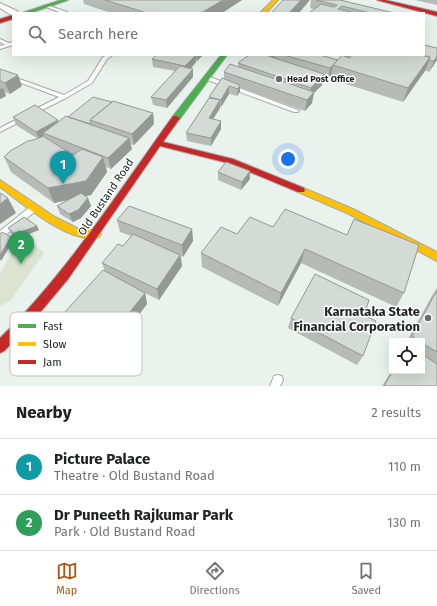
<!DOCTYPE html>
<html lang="en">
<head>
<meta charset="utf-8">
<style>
	:root { --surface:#fff; --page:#f2f2f2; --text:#202124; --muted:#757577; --line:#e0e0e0; --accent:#b45309 }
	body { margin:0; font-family:"Fira Sans",sans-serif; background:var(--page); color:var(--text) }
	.controls { position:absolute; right:12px; bottom:12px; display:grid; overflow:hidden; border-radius:0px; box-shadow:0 4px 16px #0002 }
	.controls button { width:36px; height:36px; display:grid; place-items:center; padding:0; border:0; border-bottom:1px solid var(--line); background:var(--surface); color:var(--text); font:20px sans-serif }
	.you { position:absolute; left:288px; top:159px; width:14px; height:14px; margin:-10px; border:3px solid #fff; border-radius:50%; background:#1a73e8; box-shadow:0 0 0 6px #1a73e833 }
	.badge { display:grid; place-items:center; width:26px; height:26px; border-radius:50%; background:var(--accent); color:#fff; font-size:13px; font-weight:700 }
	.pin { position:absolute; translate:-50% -33px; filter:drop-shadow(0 1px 2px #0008) }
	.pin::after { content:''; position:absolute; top:21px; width:14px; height:12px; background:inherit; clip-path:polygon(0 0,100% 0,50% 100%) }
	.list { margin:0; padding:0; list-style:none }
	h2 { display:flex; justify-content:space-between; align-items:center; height:52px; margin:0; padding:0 16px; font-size:17px }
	h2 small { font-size:13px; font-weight:400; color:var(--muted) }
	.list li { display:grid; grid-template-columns:26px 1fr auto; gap:12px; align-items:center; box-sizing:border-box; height:56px; padding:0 16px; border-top:1px solid var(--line) }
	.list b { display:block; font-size:15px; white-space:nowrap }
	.list p { margin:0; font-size:13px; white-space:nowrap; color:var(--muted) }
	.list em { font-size:13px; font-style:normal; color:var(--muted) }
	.icon { flex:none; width:22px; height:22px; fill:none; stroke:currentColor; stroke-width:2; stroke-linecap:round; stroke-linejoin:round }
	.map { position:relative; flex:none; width:437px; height:386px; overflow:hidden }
	.search { position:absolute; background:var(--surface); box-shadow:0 4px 16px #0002; left:12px; right:12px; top:12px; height:44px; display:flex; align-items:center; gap:10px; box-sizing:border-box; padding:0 14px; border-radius:0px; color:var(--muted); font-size:15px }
	.sheet { height:164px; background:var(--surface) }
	nav { display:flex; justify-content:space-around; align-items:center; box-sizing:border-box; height:56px; border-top:1px solid var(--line); background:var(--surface); font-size:11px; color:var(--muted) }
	nav a { display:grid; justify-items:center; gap:2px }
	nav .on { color:var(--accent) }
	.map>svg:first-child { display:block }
</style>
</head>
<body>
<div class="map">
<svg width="437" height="386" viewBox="0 0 437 386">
	<rect width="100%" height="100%" fill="#eaf2ee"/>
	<path fill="#dce3d0" d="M29,240L44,253L11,300L0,306V274L17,243Z"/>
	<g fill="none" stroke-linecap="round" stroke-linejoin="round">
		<defs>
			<path id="lane" d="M47,5L67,12L68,13H62L46,7V5Z
				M0,39L9,43L13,42V45L0,49V46L5,45L0,42Z
				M107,55H113L107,59L92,83L66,98L32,115L30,114V112L59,97L0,75V72L64,95L88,81L103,57Z
				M207,76L298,110L299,111L298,112H294L205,79L204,78Z
				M23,116L25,117V119L0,132V128Z
				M34,205L37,206L38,208L37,210L3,237L0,238V231L31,206Z
				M278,375L282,376L283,380L280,386H270L274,376Z"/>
			<path id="street" d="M0,3L17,11L18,13L11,15L0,8Z"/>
			<path id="fast" d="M61,0H68L30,13H22Z
				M221,55H227L179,120H173V116Z"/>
			<path id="slow" d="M273,0H278L266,13H260Z
				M0,180L55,217L77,228L99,231L101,234L99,237C71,246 22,203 0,187Z
				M301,187L353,209L437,252V261L347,213L298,192L297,190L298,188Z"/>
			<path id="jam" d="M377,0H385L437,12V16Z
				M13,15V19L0,23V19Z
				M173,116H176L180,118L163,142L233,159L304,188L305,190L304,192H298L228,163L160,146L68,279L27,328L4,351L0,353V338C67,273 119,191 173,116Z"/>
		</defs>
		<use href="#lane" stroke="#a4aaa7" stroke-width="2"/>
		<use href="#street" stroke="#a4aaa7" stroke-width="2"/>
		<use href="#fast" stroke="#a4aaa7" stroke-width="2"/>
		<use href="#slow" stroke="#a4aaa7" stroke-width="2"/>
		<use href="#jam" stroke="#a4aaa7" stroke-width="2"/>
		<use href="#lane" fill="#fcfdfc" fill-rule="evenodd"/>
		<use href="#street" fill="#fcfdfc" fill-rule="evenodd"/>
		<use href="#fast" fill="#4caf50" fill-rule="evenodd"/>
		<use href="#slow" fill="#ffc107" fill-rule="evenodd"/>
		<use href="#jam" fill="#c62828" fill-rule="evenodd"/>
	</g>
	<path fill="#b6bbb8" d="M83,0H242L222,13H111L84,4Z
		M311,0H340L394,13H309L314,9L310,8Z
		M415,0H437V5Z
		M156,55H203L197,61H196V62L191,68L193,77L167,108L153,105L151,97L175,71L153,67L152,59Z
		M245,55H320L338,60L343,56V55H424L437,60L429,72L425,70L403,102L330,79L331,75L328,79L323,78L322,85L314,93L312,103L305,111L240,88V92L237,96L229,94L221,107H220V108L213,119L221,121V129L211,146L187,141L186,133L209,98V97L224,79V72L238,67V63L248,56Z
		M0,69L22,86L10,94L5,92L6,96L0,99Z
		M153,113L154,124L134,145L130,144L132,149L111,169L106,167L107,172L91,195L86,196L88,198L91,206L81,218L73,222L60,214L57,206L68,200L54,203L11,172L4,157L38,139L16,125L13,117L59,121L68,117Z
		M250,171V179L241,190L218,180V172Z
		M250,217L404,293L396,307L301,263L278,306L202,267L201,253L237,234Z
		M117,220L192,229L193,241L183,257L181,256L182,266L159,300L139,290L145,293L147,304L104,360L62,333L55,323L105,272L102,263L123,246L131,236L120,232Z
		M37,226L39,230L18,238L10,233L8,228Z
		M437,288V386H382L392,370V371H422V341H407L433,294Z
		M364,315L363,356L357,365L288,328L291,318Z"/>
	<path fill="#949996" d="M223,0H242L222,13H201Z
		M301,0H310L299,13H289Z
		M196,55V62L186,74L185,66Z
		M197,55H203L197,61Z
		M271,55H275V59L270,63Z
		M437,56V60L429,72L434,61Z
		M430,57L425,71L403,102L408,88Z
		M338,60L333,65L331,75L328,79L330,68Z
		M193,69V77L167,108L166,100Z
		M324,74L322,85L314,93L312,103L305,111L307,100L309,98L311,88Z
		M18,75L22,86L10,94L5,83Z
		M240,85V92L237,96L238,89Z
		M229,86V94L221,107V100Z
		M3,88L6,96L0,99V89Z
		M220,100V108L209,126V118Z
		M153,113L154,124L134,145L132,134Z
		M58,120L61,128L43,133L44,137L40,140L36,132Z
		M221,121V129L211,146V138Z
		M129,138L132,149L111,169L108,158Z
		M103,157L107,172L91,195L54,203L48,188Z
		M250,171V179L241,190L242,182Z
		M8,198L16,213L0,224V204Z
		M88,198L91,206L81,218L73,222L69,214Z
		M37,226L39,230L18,238L15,234Z
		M192,229L193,241L183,257L182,245Z
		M11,237L13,241L1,261L0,259V255Z
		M305,249L301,263L278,306L281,293Z
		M180,255L182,266L159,300L157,289Z
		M145,293L147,304L104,360L99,351Z"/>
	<path fill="#d4dad6" stroke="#949996" d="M105,0H223L201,13H147Z
		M283,0H301L289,13H271Z
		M316,0H340L394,13H370L342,6L338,9L351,12L350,13H309L321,4L334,7L337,5Z
		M424,45L437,48V56L434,61L429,60L430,57L421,55H424Z
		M156,55H196L185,66L152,59Z
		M249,55H265L324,74L311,88L238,63Z
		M284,55H320L338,60L330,68Z
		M342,55L349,58L351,56L349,55H421L430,57L408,88L333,65Z
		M230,64L314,92L307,100L224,72Z
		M180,66L193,69L166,100L151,97Z
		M0,69L18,75L5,83L0,81Z
		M222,78L240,85L238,89L229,86L221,100L209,97Z
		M93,97L112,102L90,120L91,124L68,117Z
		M209,98L220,100L209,118L221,121L211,138L186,133Z
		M113,101L153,113L132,134L90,120Z
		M35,105L58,120L36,132L13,117Z
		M66,116L129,138L108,158L43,133Z
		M43,136L73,155L82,149L103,157L86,181L48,188L4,157L10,151L28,141L37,139Z
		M226,162L250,171L242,182L218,172Z
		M0,193L8,198L0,204Z
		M81,193L88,198L78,210L69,214L57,206Z
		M129,206L192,229L182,245L117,220Z
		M285,209L347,235L354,219L419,245L404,293L305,249L281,293L201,253L221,227L237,234L250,217L273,227Z
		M24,217L37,226L15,234L8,228Z
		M2,232L11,237L0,255V234Z
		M133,234L180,255L157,289L102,263L118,244L123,246Z
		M103,270L145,293L99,351L55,323Z
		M315,274L369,300L364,315L376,321L363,356L291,318Z
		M437,290V352L422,343V341H419L412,336Z
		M422,354L437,364V386H384L393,371H422Z"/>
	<g fill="#676d6a" stroke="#fff" stroke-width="1.5">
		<circle cx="279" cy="79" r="4"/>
		<circle cx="428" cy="318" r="4"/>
	</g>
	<g text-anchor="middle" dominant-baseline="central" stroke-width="3" stroke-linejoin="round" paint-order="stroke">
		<g font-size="9" font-weight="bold" fill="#202623" stroke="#fff" text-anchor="start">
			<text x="287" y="79">Head Post Office</text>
		</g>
		<g font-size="11" fill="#202623" stroke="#fff">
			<text transform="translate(106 197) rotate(-56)">Old Bustand Road</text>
		</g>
		<g font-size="13" font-weight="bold" fill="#202623" stroke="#fff" text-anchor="end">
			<text x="420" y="311">Karnataka State<tspan x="420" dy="15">Financial Corporation</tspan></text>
		</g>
	</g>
	<rect x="10" y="312" width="132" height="64" rx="6" fill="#fff" stroke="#bcbebd" stroke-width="1"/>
	<rect x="18" y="324" width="18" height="4" fill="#4caf50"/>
	<rect x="18" y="342" width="18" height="4" fill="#ffc107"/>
	<rect x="18" y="360" width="18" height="4" fill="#c62828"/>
	<g font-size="11" fill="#202623">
		<text x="43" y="330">Fast</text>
		<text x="43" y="348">Slow</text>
		<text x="43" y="366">Jam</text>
	</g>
</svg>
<div class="controls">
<button><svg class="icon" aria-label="locate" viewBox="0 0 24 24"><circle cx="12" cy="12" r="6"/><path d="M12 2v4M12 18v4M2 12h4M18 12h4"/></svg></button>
</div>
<div class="you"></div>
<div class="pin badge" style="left:63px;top:184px;background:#0f9aa8">1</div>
<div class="pin badge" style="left:21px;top:264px;background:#2e9e5b">2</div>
<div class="search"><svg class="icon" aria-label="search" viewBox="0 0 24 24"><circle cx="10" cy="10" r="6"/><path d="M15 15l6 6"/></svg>Search here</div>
</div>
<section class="sheet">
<h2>Nearby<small>2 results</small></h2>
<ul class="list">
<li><span class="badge" style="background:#0f9aa8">1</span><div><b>Picture Palace</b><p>Theatre · Old Bustand Road</p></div><em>110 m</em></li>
<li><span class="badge" style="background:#2e9e5b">2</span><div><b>Dr Puneeth Rajkumar Park</b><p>Park · Old Bustand Road</p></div><em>130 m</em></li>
</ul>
</section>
<nav>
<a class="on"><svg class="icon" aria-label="map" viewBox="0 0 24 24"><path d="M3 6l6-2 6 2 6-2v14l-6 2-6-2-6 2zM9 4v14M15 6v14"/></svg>Map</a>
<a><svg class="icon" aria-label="directions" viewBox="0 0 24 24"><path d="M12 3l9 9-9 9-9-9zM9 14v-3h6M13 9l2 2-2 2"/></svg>Directions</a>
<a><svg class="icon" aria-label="saved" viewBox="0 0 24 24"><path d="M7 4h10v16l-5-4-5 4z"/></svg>Saved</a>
</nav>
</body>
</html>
